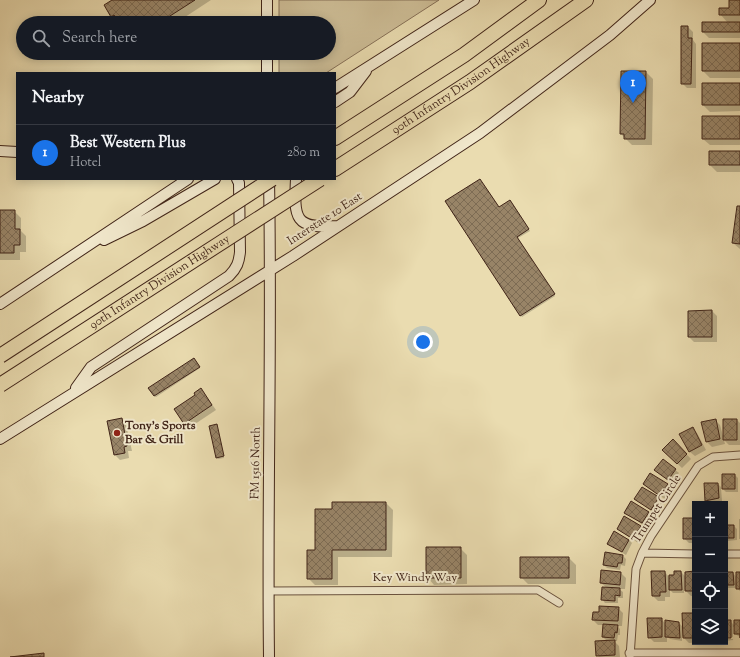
<!DOCTYPE html>
<html lang="en">
<head>
<meta charset="utf-8">
<style>
	:root { --surface:#171b24; --page:#20242c; --text:#f1f3f6; --muted:#9ea1a6; --line:#363941; --accent:#1a73e8 }
	body { margin:0; font-family:"Sorts Mill Goudy",serif; background:var(--page); color:var(--text) }
	.controls { position:absolute; right:12px; bottom:12px; display:grid; overflow:hidden; border-radius:0px; box-shadow:0 2px 10px #0003 }
	.controls button { width:36px; height:36px; display:grid; place-items:center; padding:0; border:0; border-bottom:1px solid var(--line); background:var(--surface); color:var(--text); font:20px sans-serif }
	.you { position:absolute; left:423px; top:342px; width:14px; height:14px; margin:-10px; border:3px solid #fff; border-radius:50%; background:#1a73e8; box-shadow:0 0 0 6px #1a73e833 }
	.badge { display:grid; place-items:center; width:26px; height:26px; border-radius:50%; background:var(--accent); color:#fff; font-size:13px; font-weight:700 }
	.pin { position:absolute; translate:-50% -33px; filter:drop-shadow(0 1px 2px #0008) }
	.pin::after { content:''; position:absolute; top:21px; width:14px; height:12px; background:inherit; clip-path:polygon(0 0,100% 0,50% 100%) }
	.list { margin:0; padding:0; list-style:none }
	h2 { display:flex; justify-content:space-between; align-items:center; height:52px; margin:0; padding:0 16px; font-size:17px }
	h2 small { font-size:13px; font-weight:400; color:var(--muted) }
	.list li { display:grid; grid-template-columns:26px 1fr auto; gap:12px; align-items:center; box-sizing:border-box; height:56px; padding:0 16px; border-top:1px solid var(--line) }
	.list b { display:block; font-size:15px; white-space:nowrap }
	.list p { margin:0; font-size:13px; white-space:nowrap; color:var(--muted) }
	.list em { font-size:13px; font-style:normal; color:var(--muted) }
	.icon { flex:none; width:22px; height:22px; fill:none; stroke:currentColor; stroke-width:2; stroke-linecap:round; stroke-linejoin:round }
	.map { position:relative; flex:none; width:740px; height:657px; overflow:hidden }
	.search { position:absolute; background:var(--surface); box-shadow:0 2px 10px #0003; left:16px; top:16px; width:320px; height:44px; display:flex; align-items:center; gap:10px; box-sizing:border-box; padding:0 14px; border-radius:22px; color:var(--muted); font-size:15px }
	.panel { position:absolute; background:var(--surface); box-shadow:0 2px 10px #0003; left:16px; top:72px; width:320px; height:108px; border-radius:0px }
	.map>svg:first-child { display:block }
</style>
</head>
<body>
<div class="map">
<svg width="740" height="657" viewBox="0 0 740 657">
	<defs>
		<pattern id="building-cross-hatch" width="8" height="8" patternUnits="userSpaceOnUse"><rect width="8" height="8" fill="#988467"/><path d="M0 0l8 8M0 8l8-8" fill="none" stroke="#7d6c54"/></pattern>
	</defs>
	<rect width="100%" height="100%" fill="#eadcb0"/>
	<filter id="stains"><feTurbulence type="fractalNoise" baseFrequency=".005" numOctaves="4"/><feColorMatrix values="0 0 0 0 .2 0 0 0 0 .09 0 0 0 0 .02 0 0 0 .5 -.17"/></filter>
	<radialGradient id="worn" r=".72"><stop offset=".6" stop-color="#630" stop-opacity="0"/><stop offset="1" stop-color="#630" stop-opacity=".3"/></radialGradient>
	<path fill="#cdbd96" stroke="#867057" d="M279,0H439L326,73H279V53H329V23H279Z"/>
	<path fill="#0003" d="M113,0H211L176,23H119L112,16Z
		M730,0H740V38H709L703,32L728,23L720,14L730,9Z
		M688,27L693,32V40L696,44V88H687L682,83Z
		M740,44V78H710L703,71Z
		M646,72L653,79L652,145H632L621,134Z
		M740,84V111L710,112L703,105Z
		M740,117V145H710L703,139Z
		M740,152V172H717L710,165Z
		M447,201L499,208L511,202L530,231L518,238L555,296L522,317Z
		M740,207V249L733,243Z
		M0,211H14L21,218V231L26,236V252H20V260H0Z
		M712,311L717,316V342H694L689,337Z
		M196,361L200,368L156,397L154,396L150,389Z
		M201,389L216,410L189,428L184,423Z
		M122,419L126,424L132,451H128L129,458L120,460L115,455Z
		M715,420L720,425L723,436L737,420L740,423V445H729L724,440L725,444L712,447L707,442L703,423Z
		M217,425L224,458L218,459L217,458Z
		M692,428L697,433L706,450L695,456L690,452Z
		M673,440L691,459L682,468L663,450Z
		M663,460L679,473L671,483L658,473Z
		M735,475L738,478V492H726L721,487L722,501L709,504L706,500L718,484L723,489Z
		M644,484L667,485L672,490L666,500Z
		M658,498L663,503L656,514L636,499Z
		M386,503L393,510L392,557H338V585H315L308,578L333,510Z
		M648,512L653,517L647,528L626,513Z
		M695,519V543H689L684,538Z
		M739,519H740V539H739Z
		M725,526H734L737,529V540L727,541L725,539Z
		M640,527L645,532L638,543L618,528Z
		M629,540L632,543L626,555L608,544Z
		M460,548L467,555V584L434,585L428,578Z
		M623,556L626,559L625,566L621,565L620,570L607,568L604,565Z
		M569,558L576,565V584H528L521,577Z
		M652,572H665L668,576H675L681,572L686,577L695,572V596H691L684,589V593H673L670,590V597H665V601H658L653,596Z
		M621,573L626,578L625,589H619L623,592V598H618V603H605L602,599L607,588L601,583Z
		M725,573H733L737,578L740,573V591L737,588H725Z
		M618,608L623,613L622,626H617L620,629V635H618L617,641H614L619,646L620,657H599L597,655L608,642L603,637L604,625H598L593,620L600,613Z
		M695,614V642H701L689,643L682,636V641L670,639L667,636V642H654L649,637L661,619L666,624L679,623L684,628Z
		M725,621H730L735,626L740,621V637L735,634V627H733V637H725Z
		M725,639H733V640L725,641Z"/>
	<path fill="url(#building-cross-hatch)" stroke="#402418" d="M112,0H195L159,23H120L114,15L111,17L104,5Z
		M729,0H740V15H719V8H729Z
		M702,22H740V32H702Z
		M681,26H688V38H692L691,84H681Z
		M702,43H740V71H702Z
		M621,71H646L645,139H624V134H620Z
		M702,83H740V105H702Z
		M702,116H740V139H702Z
		M709,151H740V165H709Z
		M480,179L499,207L510,200L529,229L517,237L555,294L520,316L445,201Z
		M737,206H740V244L732,243Z
		M0,210H15V229H20V245H14V253H0Z
		M712,310V337H688V311Z
		M194,358L200,367L154,396L148,388Z
		M201,388L212,405L184,424L174,409L195,395L194,393Z
		M122,418L127,446L124,447L125,453L114,455L107,421Z
		M716,419L720,439L706,442L701,422Z
		M723,419H737V440H723Z
		M217,424L224,456L216,458L209,426Z
		M693,427L702,445L689,452L679,434Z
		M673,439L687,454L677,464L662,450Z
		M663,459L676,469L668,480L654,470Z
		M650,473L668,484L660,496L643,484Z
		M722,474H735V489H722Z
		M704,483H718L719,498L705,501Z
		M642,487L659,497L651,510L634,499Z
		M631,501L649,512L642,523L624,513Z
		M332,502H386V550H332V579H307V550H315V509H332Z
		M624,516L641,526L633,539L617,529Z
		M683,518H695V539H683Z
		M725,525H734V538H725Z
		M614,531L629,540L622,552L607,544Z
		M426,547H461V578H426Z
		M605,552L623,555L622,563H618L617,567L603,565Z
		M520,557H569V578H520Z
		M601,570L621,572L620,585L600,583Z
		M651,571H665L666,592H660V596H652Z
		M674,571H681L682,590H669V575H674Z
		M695,571V591H685V572Z
		M725,572H733L734,585H725Z
		M736,572H740V589H736Z
		M602,587L620,588V596L615,595V601L601,600Z
		M599,606L619,607L618,621L592,620L593,612H599Z
		M682,613H695V638H683Z
		M647,618H662V637L648,638Z
		M665,620L679,622L680,638L665,637Z
		M725,620H731V638H725Z
		M734,620H740V638V634H734Z
		M603,624L618,625L617,633L615,632L614,638L602,637Z
		M615,640V655L596,656L595,641Z
		M44,653V657H10Z"/>
	<g fill="none" stroke-linecap="round" stroke-linejoin="round">
		<defs>
			<path id="street" d="M642,553L695,554
				M725,554H740
				M268,591L538,590L559,603
				M629,653H740
				M630,657L636,569L642,553L651,536L698,466L713,457L740,455"/>
			<path id="secondary" d="M267,0V23
				M267,73V53
				M335,88L474,0
				M335,102L350,92L366,71
				M0,151L17,152
				M296,179C294,219 294,229 338,226
				M104,240L143,221L215,179
				M0,304L188,179
				M76,388L91,367L229,276C237,268 239,262 240,252L239,183L237,179
				M0,439L293,256L480,133L610,35L650,0
				M269,657C267,498 272,338 269,179"/>
			<g id="highway">
				<path d="M335,138L464,55L539,0"/>
				<path id="s1" d="M335,169L470,82L586,0"/>
			</g>
		</defs>
		<use href="#street" stroke="#6a523e" stroke-width="9"/>
		<use href="#secondary" stroke="#402418" stroke-width="12"/>
		<use href="#highway" stroke="#402418" stroke-width="16"/>
		<use href="#street" stroke="#f1e8cc" stroke-width="7"/>
		<use href="#secondary" stroke="#f1e8cc" stroke-width="10"/>
		<use href="#highway" stroke="#eadcb0" stroke-width="14"/>
		<defs>
			<g id="highway-bridge">
				<path d="M0,356L272,179"/>
				<path id="s2" d="M0,385L320,179"/>
			</g>
		</defs>
		<use href="#highway-bridge" stroke="#402418" stroke-width="16" stroke-linecap="butt"/>
		<use href="#highway-bridge" stroke="#eadcb0" stroke-width="14"/>
	</g>
	<circle fill="#8f2418" stroke="#f1e8cc" stroke-width="1.5" cx="117" cy="433" r="4"/>
	<g text-anchor="middle" dominant-baseline="central" stroke-width="4" stroke-linejoin="round" paint-order="stroke">
		<g font-size="12" fill="#402418" stroke="#f1e8cc">
			<text stroke="none"><textPath href="#s1" startOffset="151">90th Infantry Division Highway</textPath></text>
			<text transform="translate(325 219) rotate(-33)">Interstate 10 East</text>
			<text stroke="none"><textPath href="#s2" startOffset="190">90th Infantry Division Highway</textPath></text>
			<text transform="translate(256 463) rotate(-89)">FM 1516 North</text>
			<text transform="translate(657 509) rotate(-57)">Trumpet Circle</text>
			<text x="415" y="578">Key Windy Way</text>
		</g>
		<g font-size="12" font-weight="bold" fill="#402418" stroke="#f1e8cc" text-anchor="start">
			<text x="125" y="426">Tony's Sports<tspan x="125" dy="14">Bar &amp; Grill</tspan></text>
		</g>
	</g>
	<rect width="100%" height="100%" filter="url(#stains)"/>
	<rect width="100%" height="100%" fill="url(#worn)"/>
</svg>
<div class="controls">
<button>+</button>
<button>−</button>
<button><svg class="icon" aria-label="locate" viewBox="0 0 24 24"><circle cx="12" cy="12" r="6"/><path d="M12 2v4M12 18v4M2 12h4M18 12h4"/></svg></button>
<button><svg class="icon" aria-label="layers" viewBox="0 0 24 24"><path d="M12 4l9 5-9 5-9-5zM3 14l9 5 9-5"/></svg></button>
</div>
<div class="you"></div>
<div class="pin badge" style="left:633px;top:103px">1</div>
<div class="search"><svg class="icon" aria-label="search" viewBox="0 0 24 24"><circle cx="10" cy="10" r="6"/><path d="M15 15l6 6"/></svg>Search here</div>
<section class="panel">
<h2>Nearby<small></small></h2>
<ul class="list">
<li><span class="badge">1</span><div><b>Best Western Plus</b><p>Hotel</p></div><em>280 m</em></li>
</ul>
</section>
</div>
</body>
</html>
